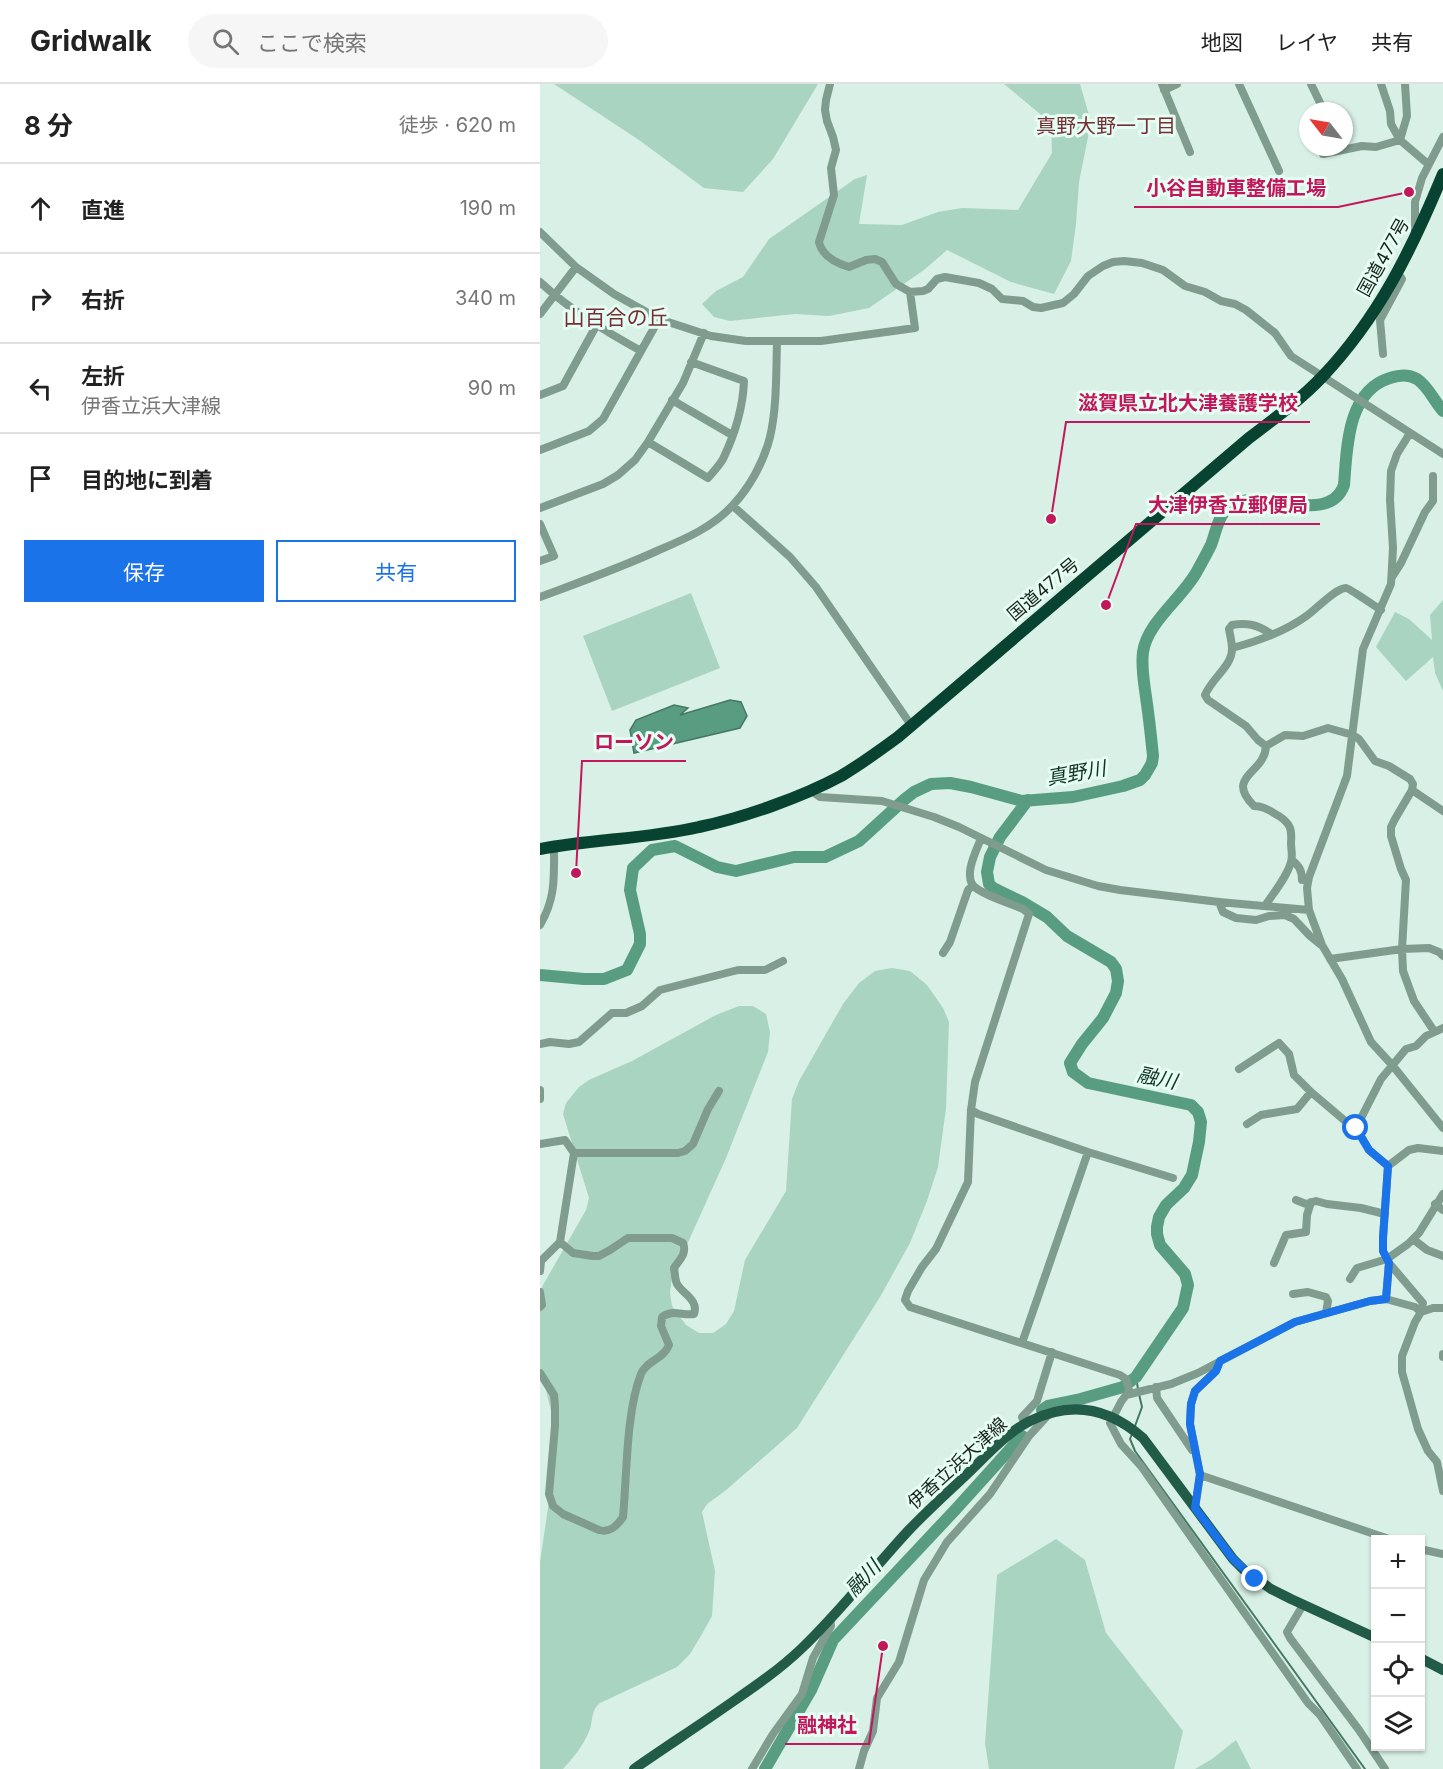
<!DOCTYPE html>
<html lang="ja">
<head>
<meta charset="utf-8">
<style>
	:root { --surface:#fff; --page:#f6f6f6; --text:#222; --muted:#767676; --line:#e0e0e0; --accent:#1a73e8 }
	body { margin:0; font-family:Inter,"Noto Sans JP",sans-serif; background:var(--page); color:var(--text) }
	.controls { position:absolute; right:18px; bottom:18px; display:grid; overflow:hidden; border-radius:0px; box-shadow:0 2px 4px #0004 }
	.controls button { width:54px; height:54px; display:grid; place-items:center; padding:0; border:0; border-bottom:2px solid var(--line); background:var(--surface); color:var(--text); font:30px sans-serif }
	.compass { position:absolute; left:759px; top:18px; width:54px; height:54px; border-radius:50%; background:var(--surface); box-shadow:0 2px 4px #0004; rotate:301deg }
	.stop { position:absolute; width:18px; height:18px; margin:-14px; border:4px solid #1a73e8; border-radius:50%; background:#fff }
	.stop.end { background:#1a73e8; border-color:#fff; box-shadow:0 2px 6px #0008 }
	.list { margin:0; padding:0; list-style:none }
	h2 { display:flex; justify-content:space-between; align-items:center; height:78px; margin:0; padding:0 24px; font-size:26px }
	h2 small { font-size:20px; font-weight:400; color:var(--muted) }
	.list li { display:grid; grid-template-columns:39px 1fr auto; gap:18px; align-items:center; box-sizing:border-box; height:90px; padding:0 24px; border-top:2px solid var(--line) }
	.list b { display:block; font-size:22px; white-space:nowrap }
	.list p { margin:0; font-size:20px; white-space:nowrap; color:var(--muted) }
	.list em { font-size:20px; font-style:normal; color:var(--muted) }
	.actions { display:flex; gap:12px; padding:18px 24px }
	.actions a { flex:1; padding:14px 0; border:2px solid var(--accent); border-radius:0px; text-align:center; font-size:21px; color:var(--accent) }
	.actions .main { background:var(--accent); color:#fff }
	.icon { flex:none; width:33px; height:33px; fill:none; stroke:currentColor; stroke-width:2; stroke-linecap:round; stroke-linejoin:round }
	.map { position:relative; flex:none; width:903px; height:1685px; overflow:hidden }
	header { display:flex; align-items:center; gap:36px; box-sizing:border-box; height:84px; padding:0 30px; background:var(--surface); border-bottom:2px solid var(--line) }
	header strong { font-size:28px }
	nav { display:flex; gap:33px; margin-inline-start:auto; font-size:21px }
	.search { width:420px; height:54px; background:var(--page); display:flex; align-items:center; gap:15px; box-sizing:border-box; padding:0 21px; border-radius:33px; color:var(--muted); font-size:22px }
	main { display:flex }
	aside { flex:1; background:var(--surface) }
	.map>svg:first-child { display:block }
</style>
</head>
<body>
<header>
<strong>Gridwalk</strong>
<div class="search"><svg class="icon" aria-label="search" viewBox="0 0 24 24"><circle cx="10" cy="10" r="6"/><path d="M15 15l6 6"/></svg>ここで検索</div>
<nav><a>地図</a><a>レイヤ</a><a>共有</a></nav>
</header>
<main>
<aside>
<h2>8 分<small>徒歩 · 620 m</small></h2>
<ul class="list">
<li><svg class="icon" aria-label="ahead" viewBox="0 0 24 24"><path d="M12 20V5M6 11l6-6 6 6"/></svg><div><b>直進</b></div><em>190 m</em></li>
<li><svg class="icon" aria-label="right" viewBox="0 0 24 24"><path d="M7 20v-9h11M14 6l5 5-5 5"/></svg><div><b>右折</b></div><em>340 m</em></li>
<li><svg class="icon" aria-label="left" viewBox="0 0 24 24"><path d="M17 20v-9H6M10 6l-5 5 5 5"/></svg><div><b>左折</b><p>伊香立浜大津線</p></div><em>90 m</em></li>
<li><svg class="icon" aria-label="arrive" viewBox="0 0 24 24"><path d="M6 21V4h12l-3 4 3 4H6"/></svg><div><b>目的地に到着</b></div></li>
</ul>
<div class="actions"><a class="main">保存</a><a>共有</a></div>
</aside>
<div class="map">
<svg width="903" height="1685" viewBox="0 0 903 1685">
	<rect width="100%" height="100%" fill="#d8f0e5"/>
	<path fill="#a9d4c1" d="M14,0H278L233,75L203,108L164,104L99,56Z
		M464,0H540L551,38L539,98L536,140L531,177L514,210L471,198L407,166L384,186L329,224L289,232L255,230L190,237L174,233L162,220L176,207L203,193L229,155L315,95L327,91L319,140L362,141L398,128L422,124L478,126L512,69L511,39Z
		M151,509L180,584L72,627L43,552Z
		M903,516V607L895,589L893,573L866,597L836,563L855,528L869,535L892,556L890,531Z
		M352,884L370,887L387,901L403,924L409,938L406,1024L398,1083L387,1117L370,1159L340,1213L257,1344L185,1407L167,1420L162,1428L175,1487L172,1532L162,1550L150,1570L137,1583L60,1619C51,1626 53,1635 50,1645C44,1661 34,1673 23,1685H0V1478L15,1377L14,1339L0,1282V1209L3,1201L46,1126L49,1114L23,1030L26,1019L39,1003L49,996L92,977L176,931L199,922H213L226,930L230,948L228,968L186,1074L132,1194L130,1209L132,1222L146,1241L159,1249H173L186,1240L194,1227L205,1176L246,1107L252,1015L259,997L303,920L319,899L335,887Z
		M516,1455L545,1476L566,1549L643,1647L634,1685H449L445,1659L457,1491Z
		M696,1656L711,1685H655L672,1675Z"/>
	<path fill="#589d82" stroke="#457864" stroke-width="1.5" d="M190,616L201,618L207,632L200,644L94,669L90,646L96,636L134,621L148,624L140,631Z"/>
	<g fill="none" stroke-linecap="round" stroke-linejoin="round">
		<path stroke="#457864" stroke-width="2" d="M596,1293L598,1305
			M595,1342L602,1323L599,1310
			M592,1350L590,1355L595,1367L825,1685"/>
		<path stroke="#589d82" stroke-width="12" d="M488,716L460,753L450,773L447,788L449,800L453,804L482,818L507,833L527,852L571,878L576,885L578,897L576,909L563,934L542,960L530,979L533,988L548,999L651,1021L658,1028L661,1038L659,1058L652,1091L644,1104L626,1121L619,1133L617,1143V1150L620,1161L645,1190L648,1201L643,1224L596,1293L583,1303L537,1316L508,1322L502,1326
			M0,891L44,895H64L87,886L100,860V850L90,806L93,784L112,766L135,762L177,783L196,787L254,773H285L319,757L365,715L374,708L391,700L410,699L431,703L482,717L533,713L583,702L600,696L605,691L612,679L613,672C611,652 609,633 606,613C604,598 601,583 603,568C607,539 641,515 656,489C661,480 666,471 671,461C677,446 678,427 695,419C724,406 790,442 804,401C807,364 807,307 850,294C860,291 868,290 877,295C888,302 894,317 903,327
			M225,1685L271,1606L293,1556L416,1425L482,1352"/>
		<path stroke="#7f9c8f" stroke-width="8" d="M290,0L286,16L285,26L287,37L293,53L296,66L291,84L294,111L279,158C282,172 296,179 309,183L326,176L335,175L342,178L356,200L370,208L383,207L388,205L397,195L405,193L439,199L452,205L462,215L483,217L493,223L501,224L523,219L534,210L548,192L563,182L573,178L584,177L602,179L623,186L645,202L665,208L681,217L695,220L706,226L735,249L751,272L903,370
			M622,0L650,68
			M699,0L739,87
			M771,0L784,27
			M841,0L850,27L851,40L860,56L888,80
			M624,6L637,0
			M860,56L867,32L865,0
			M783,70L822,62L836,63L860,56
			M0,148L36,183L74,210L119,235L171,252L206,257H281L375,244L370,208
			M875,151V118L882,94L903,53
			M0,198C30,226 65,247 101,267
			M0,230L36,183
			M843,270L840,236L862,195L858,189
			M0,311L23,302L56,242
			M132,316L192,351
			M870,349L857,370L851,387L850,416L853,464L851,500L823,565L807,692L769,793L767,804L769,826L782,861L802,895L831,958L853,982L903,1044
			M108,358L168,394C173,388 179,382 183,375C194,352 203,323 204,297L151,278
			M0,366L49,347L63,335L119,235
			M193,422L250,473L276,503L371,641
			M0,424L63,400L78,391L95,376L108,358L143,299L164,249
			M0,440L14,472L0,477
			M852,493L861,479L885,428L893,417V392
			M0,513C40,498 80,484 119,466C145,455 173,443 193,421C210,403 224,377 230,353C237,323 236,289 237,258
			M692,564C715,558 745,547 765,533C775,527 795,504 806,504C809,504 836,523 841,526
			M726,662L745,651L763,652L788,644L813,651L819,655L835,677L849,682L870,695L873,700L872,706L855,735L851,743V752L861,785L866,796L862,865L863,887L874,917L894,947
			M270,706L280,713L342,717L394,733L419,743L506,786L558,802L580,806L679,818L769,826
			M872,706L903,727
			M441,754C437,766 425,787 432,800C437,809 472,820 483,825L489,830L435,998L431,1026L428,1098L396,1165L382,1183L368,1207L365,1216L370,1223L580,1291L586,1295L590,1310
			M752,776C759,782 762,786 762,796
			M679,818L683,828L696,834L716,836L729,832L745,831L754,835L770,852L781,861
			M725,822C734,808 747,793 751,778C753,772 751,765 751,759C752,746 751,740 739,732C730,727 724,722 714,722C684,692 725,690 726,662L718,656L706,642L668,616L665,611C672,594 692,582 692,565C692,558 690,551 689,545L692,541C707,538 718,541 731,550
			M0,841C16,814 14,792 14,762
			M403,869L410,858L428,806L433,801
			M790,875L862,865L889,864L899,868L903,872
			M0,960L10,958L29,960L39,958L72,929H86L102,922L120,906L198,886H225L243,877
			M699,985L739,959L749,970L754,991L771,1008L757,1025L721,1031L707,1040
			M0,1006V1015
			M771,1008L804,1036L816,1044L829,1066L848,1082L843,1154V1167L849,1179L883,1219L881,1228
			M431,1026L438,1030L548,1068L633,1094
			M816,1044L841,995L866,965L876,962L886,952L903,944
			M0,1060L25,1056L34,1069L20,1158L1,1177L0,1187
			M34,1069H138L145,1067L153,1060L168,1025L179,1007
			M848,1082L869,1066L878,1064L903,1067
			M756,1116L766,1120L776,1117L787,1120L821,1124L845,1130
			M895,1120L903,1126
			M873,1155L887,1166L903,1172
			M734,1179L746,1151L766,1148L767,1131L771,1118
			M810,1195L817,1184L847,1175L868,1160L879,1149L903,1110
			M0,1208L2,1221L0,1223
			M753,1210L768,1208L786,1213L788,1217L786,1229
			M846,1215L849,1179
			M881,1228L893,1224H903
			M482,1259L548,1068
			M903,1270V1273
			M0,1289L14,1311L15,1322V1342L9,1410L13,1422L23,1430L59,1446C70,1449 77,1442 83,1433C87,1391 86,1328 101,1290C106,1277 124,1275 129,1261L121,1242L122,1233C132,1225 143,1232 154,1230C159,1216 143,1210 137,1200C135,1196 135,1189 134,1184C140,1175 147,1170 143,1159L132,1154H88L70,1166L59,1172H53L33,1169L20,1158
			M616,1303L617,1314L652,1366
			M485,1340L482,1333L497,1317L512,1268
			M660,1391L852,1456
			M655,1424L660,1391L650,1340L651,1320L655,1307L676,1287L680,1277
			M880,1465L903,1470
			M763,1521L747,1548L750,1554L819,1646L845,1685
			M212,1685L233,1650L262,1610L273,1574L291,1542L290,1534
			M319,1685L324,1667L333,1647L337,1614L359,1578L384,1496L407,1458L450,1410L489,1352L509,1330
			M817,1685L780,1631L768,1619L601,1382L581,1360L570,1339L581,1318L586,1311L631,1300L658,1289L755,1238L830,1217L846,1215L875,1223L881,1228L875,1238L862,1272V1288L878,1345L888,1367L897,1378L903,1407"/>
		<path stroke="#225b47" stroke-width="10" d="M880,1574L903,1586
			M94,1685C124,1664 155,1644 185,1623C211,1605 238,1587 261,1565C299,1529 332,1486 368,1447C387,1427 407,1409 427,1390C446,1372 466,1349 490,1337C532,1316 569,1324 603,1354L693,1475L704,1486L731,1505L751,1515L836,1554"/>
		<path stroke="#084230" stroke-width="12" d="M0,765C53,755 107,755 159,743C203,734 262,713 301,692C321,680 339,667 358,653L709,354C734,335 760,316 782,293C839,233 872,165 903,90"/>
	</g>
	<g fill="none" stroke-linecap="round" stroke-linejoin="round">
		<path stroke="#1a73e8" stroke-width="8" d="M715,1495L693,1475L655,1424L660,1390L650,1340L651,1320L655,1307L676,1287L680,1277L755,1238L830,1217L846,1215L849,1179L843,1167V1154L848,1082L829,1066L816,1044"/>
	</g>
	<g text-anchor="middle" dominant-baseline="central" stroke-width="6" stroke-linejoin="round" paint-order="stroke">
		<g font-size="18" fill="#18211d" stroke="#e5fdf2">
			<text transform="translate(843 173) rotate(-61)">国道477号</text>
			<text transform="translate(503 505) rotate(-40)">国道477号</text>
			<text transform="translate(417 1379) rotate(-42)">伊香立浜大津線</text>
		</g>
		<g font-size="20" fill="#752e35" stroke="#e5fdf2">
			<text x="566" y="42">真野大野一丁目</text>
		</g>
		<g font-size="20" font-style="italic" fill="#123226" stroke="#e5fdf2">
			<text transform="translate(536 689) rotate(-10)">真野川</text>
			<text transform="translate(617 994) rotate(12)">融川</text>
			<text transform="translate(323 1494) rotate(-47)">融川</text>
		</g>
		<g font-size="21" fill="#752e35" stroke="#e5fdf2">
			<text x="76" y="233">山百合の丘</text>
		</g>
	</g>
	<path fill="none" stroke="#c2185b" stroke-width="2" d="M869 108L798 123H594M511 435L526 338H770M566 521L596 440H780M36 789L42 677H146M343 1562L329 1660H245"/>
	<g fill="#c2185b" stroke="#e5fdf2" stroke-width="2">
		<circle cx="869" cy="108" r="6"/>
		<circle cx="511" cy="435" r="6"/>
		<circle cx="566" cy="521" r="6"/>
		<circle cx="36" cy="789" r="6"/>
		<circle cx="343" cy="1562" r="6"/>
	</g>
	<g font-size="20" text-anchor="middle" font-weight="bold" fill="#c2185b" stroke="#e5fdf2" stroke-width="6" stroke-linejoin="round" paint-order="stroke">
		<text x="696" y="111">小谷自動車整備工場</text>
		<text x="648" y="326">滋賀県立北大津養護学校</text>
		<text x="688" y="428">大津伊香立郵便局</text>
		<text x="94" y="665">ローソン</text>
		<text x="287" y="1648">融神社</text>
	</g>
</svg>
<div class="controls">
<button>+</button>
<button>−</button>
<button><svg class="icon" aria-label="locate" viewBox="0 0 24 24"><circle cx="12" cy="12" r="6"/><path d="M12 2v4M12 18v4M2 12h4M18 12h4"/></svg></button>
<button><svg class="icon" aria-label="layers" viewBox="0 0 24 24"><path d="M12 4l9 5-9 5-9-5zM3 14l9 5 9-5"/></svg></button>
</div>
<svg class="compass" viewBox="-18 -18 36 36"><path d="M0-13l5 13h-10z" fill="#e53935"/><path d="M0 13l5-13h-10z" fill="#767676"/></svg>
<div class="stop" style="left:816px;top:1044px"></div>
<div class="stop end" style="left:715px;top:1495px"></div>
</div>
</main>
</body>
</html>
